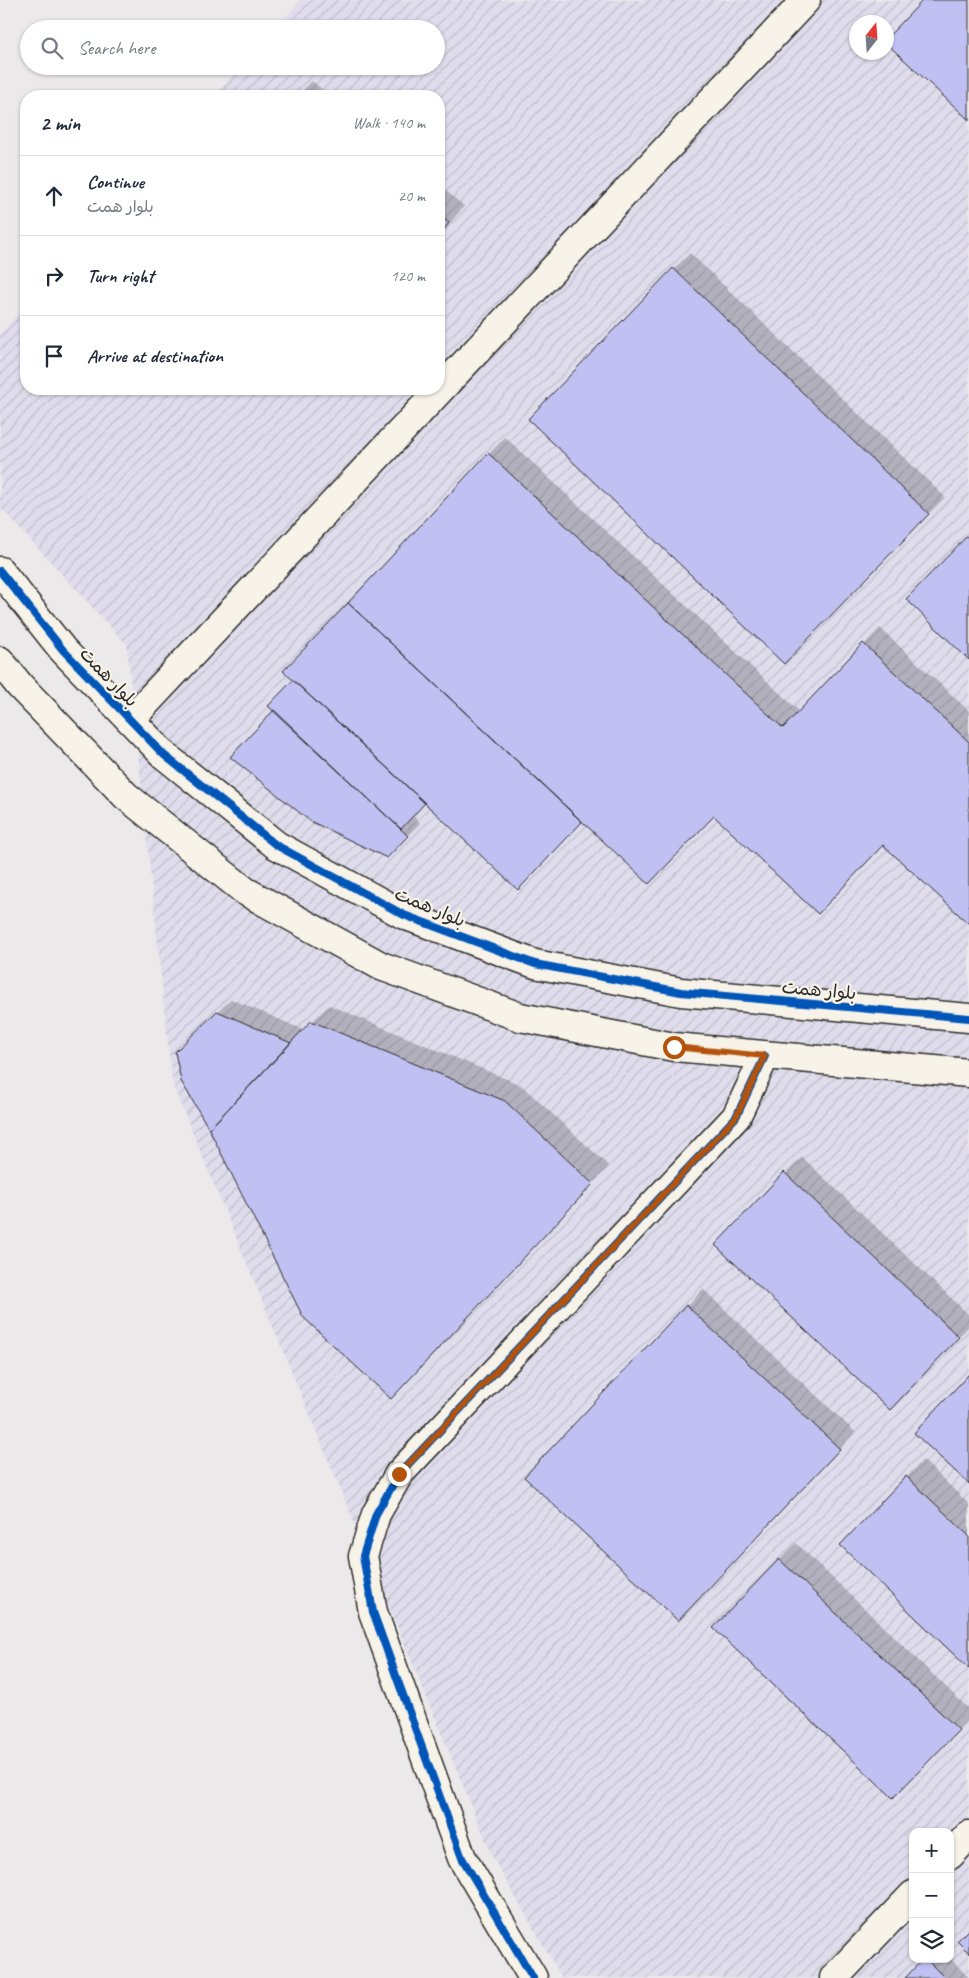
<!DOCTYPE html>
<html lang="en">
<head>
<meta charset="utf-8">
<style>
	:root { --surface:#fff; --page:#f2f2f3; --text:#1f2937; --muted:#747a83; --line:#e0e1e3 }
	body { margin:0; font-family:Caveat,"Playpen Sans Arabic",sans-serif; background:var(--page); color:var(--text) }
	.controls { position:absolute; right:15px; bottom:15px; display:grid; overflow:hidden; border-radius:10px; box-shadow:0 1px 4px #0004 }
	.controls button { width:45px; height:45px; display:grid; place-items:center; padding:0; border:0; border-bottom:1px solid var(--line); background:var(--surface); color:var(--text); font:25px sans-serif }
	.compass { position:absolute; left:849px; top:15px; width:45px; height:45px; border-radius:50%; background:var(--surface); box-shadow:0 1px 4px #0004; rotate:17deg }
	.stop { position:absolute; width:15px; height:15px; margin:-11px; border:4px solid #b45309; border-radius:50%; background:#fff }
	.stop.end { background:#b45309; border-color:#fff; box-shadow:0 1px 5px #0008 }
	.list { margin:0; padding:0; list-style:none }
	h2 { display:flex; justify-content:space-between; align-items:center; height:65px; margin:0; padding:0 20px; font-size:21px }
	h2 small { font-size:16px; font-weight:400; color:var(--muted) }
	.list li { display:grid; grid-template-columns:32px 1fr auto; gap:15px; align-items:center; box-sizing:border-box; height:80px; padding:0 20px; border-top:1px solid var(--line) }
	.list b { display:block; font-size:19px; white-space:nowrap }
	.list p { margin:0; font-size:16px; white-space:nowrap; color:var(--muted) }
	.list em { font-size:16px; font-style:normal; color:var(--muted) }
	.icon { flex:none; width:28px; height:28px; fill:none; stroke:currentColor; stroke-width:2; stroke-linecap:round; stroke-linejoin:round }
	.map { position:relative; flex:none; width:969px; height:1978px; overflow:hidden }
	.search { position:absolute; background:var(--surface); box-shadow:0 1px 4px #0004; left:20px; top:20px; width:425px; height:55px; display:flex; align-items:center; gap:12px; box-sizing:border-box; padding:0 18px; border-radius:28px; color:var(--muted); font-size:19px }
	.panel { position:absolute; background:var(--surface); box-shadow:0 1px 4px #0004; left:20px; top:90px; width:425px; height:305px; border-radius:20px }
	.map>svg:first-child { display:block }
</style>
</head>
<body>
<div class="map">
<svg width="969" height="1978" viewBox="0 0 969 1978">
	<defs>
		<pattern id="industrial-furrows" width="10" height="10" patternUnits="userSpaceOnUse" patternTransform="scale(1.25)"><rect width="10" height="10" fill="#dfddec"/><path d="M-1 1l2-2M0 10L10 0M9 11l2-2" fill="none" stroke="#c0becb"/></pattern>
	</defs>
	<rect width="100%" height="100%" fill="#ece9ea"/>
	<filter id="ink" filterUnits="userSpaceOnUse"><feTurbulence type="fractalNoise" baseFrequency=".02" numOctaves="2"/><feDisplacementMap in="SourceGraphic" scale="10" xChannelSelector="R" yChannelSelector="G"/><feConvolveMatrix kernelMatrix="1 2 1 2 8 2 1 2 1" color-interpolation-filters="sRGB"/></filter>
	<g filter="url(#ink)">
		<path fill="url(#industrial-furrows)" fill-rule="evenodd" d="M301,0H969V1978H562L493,1858L172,1083L127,645L0,507V334L26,305V389H439V96H214L241,66H436V29H275ZM856,22H886V52H856ZM913,1832H950V1959H913Z"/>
		<path fill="#0003" d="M312,81L330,96H297Z
			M439,185L464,206L439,237Z
			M690,253L945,497L800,646L674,269Z
			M505,437L800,712L880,628L969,711V922L884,844L714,814L583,820L534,872L425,802L413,815L420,823L387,856L276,710L295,680L285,671Z
			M231,999L304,1030L329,1005L521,1085L609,1166L407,1381L177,1052Z
			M802,1157L969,1315V1326L906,1392L717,1245Z
			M703,1289L855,1432L694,1603L526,1477Z
			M923,1460L969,1504V1667L842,1545Z
			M796,1543L969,1709V1718L909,1780L780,1560Z
			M950,1958L969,1978H907L925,1959Z"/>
		<path fill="#c1c0f2" stroke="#2b2b2b" d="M923,0H969V120L886,43V39Z
			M439,215L449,223L439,235Z
			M673,268L929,514L784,664L528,419Z
			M488,453L783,728L863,643L969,742V924L883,845L818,914L714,816L649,884L348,603Z
			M969,534V660L906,599Z
			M348,603L582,822L518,890L283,671Z
			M293,680L425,803L401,829L268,706Z
			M274,710L408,836L387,858L310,821L230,757Z
			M217,1011L291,1043L209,1129L181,1081L175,1052Z
			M311,1021L505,1101L593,1184L391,1399L303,1317L209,1129Z
			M784,1172L959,1337L890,1410L715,1245Z
			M686,1305L840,1449L678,1621L524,1477Z
			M969,1374V1484L914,1433Z
			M906,1476L969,1536V1669L840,1545Z
			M779,1559L959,1730L893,1798L713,1628Z
			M969,1929V1953L957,1941Z
			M923,1959H926L945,1978H905Z"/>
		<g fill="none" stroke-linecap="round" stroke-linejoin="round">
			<defs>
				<path id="minor" d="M0,571L63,650L164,755L276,845L404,915L535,964L681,992L969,1018
					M0,661L20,686L126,796L245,891L381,966L520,1017L674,1047L969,1073
					M130,720L806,0
					M950,1855L969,1835
					M533,1978L462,1858L373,1612L363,1556L376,1514L399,1474L736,1117L765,1056
					M834,1978L913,1895"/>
			</defs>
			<use href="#minor" stroke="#2b2b2b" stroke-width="31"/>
			<use href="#minor" stroke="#f7f3e8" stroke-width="28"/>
			<defs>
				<path id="cycleway" d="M0,571L63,650L164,755L276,845L404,915L535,964L681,992L969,1018
					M533,1978L462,1858L373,1612L363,1556L376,1514L399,1474L736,1117L765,1056"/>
			</defs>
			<use href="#cycleway" stroke="#f7f3e8" stroke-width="11"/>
			<use href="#cycleway" stroke="#0057b8" stroke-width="8"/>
		</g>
	</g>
	<g fill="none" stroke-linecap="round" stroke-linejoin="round" filter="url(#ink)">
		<path stroke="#b45309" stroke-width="6" d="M399,1474L736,1117L765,1056L674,1047"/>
	</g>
	<g text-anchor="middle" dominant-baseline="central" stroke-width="4.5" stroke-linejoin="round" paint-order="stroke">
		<g font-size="18" fill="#2b2b2b" stroke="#f7f3e8">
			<text transform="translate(109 677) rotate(46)">بلوار همت</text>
			<text transform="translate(430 907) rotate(23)">بلوار همت</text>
			<text transform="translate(819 990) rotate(5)">بلوار همت</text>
		</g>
	</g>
</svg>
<div class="controls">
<button>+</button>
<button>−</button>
<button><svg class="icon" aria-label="layers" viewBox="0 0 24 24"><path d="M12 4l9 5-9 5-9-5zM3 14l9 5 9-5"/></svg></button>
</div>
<svg class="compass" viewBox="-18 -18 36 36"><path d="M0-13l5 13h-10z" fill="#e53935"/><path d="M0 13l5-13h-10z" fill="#747a83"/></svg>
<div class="stop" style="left:674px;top:1047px"></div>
<div class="stop end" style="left:399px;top:1474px"></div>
<div class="search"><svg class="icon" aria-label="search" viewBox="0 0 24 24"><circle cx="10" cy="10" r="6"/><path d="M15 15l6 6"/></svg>Search here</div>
<section class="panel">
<h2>2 min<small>Walk · 140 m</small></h2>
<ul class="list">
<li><svg class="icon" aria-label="ahead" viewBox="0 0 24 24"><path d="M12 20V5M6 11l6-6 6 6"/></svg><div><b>Continue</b><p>بلوار همت</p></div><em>20 m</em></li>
<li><svg class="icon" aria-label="right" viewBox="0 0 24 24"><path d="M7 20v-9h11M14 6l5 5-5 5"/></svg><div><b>Turn right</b></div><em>120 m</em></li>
<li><svg class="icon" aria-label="arrive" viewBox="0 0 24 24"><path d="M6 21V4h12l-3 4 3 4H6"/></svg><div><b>Arrive at destination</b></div></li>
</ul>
</section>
</div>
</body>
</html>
